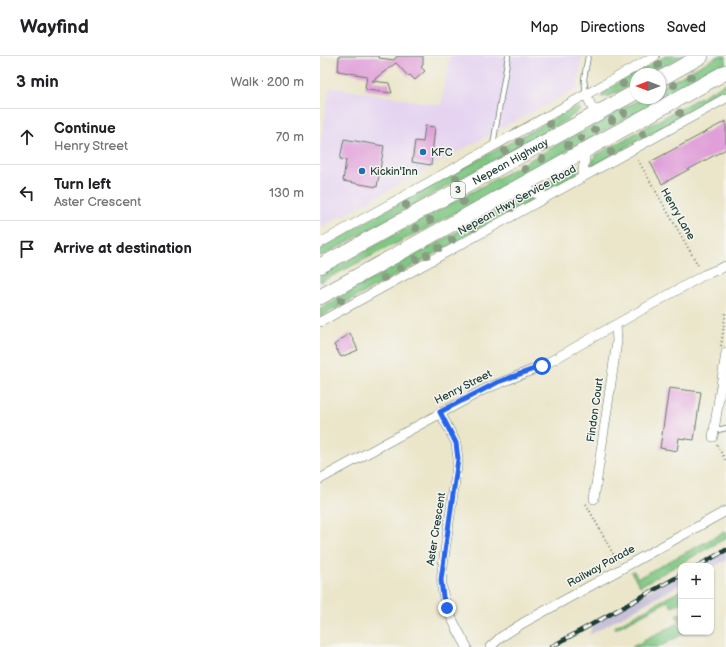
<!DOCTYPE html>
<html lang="en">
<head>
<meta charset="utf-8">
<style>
	:root { --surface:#fff; --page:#f2f2f2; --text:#202124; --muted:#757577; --line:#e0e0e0 }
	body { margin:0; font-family:"Balsamiq Sans",sans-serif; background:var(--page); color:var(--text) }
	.controls { position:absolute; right:12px; bottom:12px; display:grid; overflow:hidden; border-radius:8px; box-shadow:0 1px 3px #0004 }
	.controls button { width:36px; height:36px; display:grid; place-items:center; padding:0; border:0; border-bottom:1px solid var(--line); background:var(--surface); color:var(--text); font:20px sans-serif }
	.compass { position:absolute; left:310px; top:12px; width:36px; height:36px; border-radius:50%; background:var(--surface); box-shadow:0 1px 3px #0004; rotate:270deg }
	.stop { position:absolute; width:12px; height:12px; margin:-9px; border:3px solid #2563eb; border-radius:50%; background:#fff }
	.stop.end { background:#2563eb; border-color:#fff; box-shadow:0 1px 4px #0008 }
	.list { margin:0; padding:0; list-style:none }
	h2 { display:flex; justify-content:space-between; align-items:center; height:52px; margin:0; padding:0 16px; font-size:17px }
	h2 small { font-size:13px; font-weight:400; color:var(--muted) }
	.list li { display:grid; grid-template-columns:26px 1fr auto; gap:12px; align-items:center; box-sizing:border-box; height:56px; padding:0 16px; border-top:1px solid var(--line) }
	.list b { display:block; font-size:15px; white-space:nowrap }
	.list p { margin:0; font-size:13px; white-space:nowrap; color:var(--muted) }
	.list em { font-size:13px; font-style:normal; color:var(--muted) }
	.icon { flex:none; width:22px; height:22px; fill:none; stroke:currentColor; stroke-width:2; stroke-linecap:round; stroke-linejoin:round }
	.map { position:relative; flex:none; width:406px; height:591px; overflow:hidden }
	header { display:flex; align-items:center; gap:24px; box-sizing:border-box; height:56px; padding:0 20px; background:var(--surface); border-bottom:1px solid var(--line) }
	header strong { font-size:19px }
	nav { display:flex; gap:22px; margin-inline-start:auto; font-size:14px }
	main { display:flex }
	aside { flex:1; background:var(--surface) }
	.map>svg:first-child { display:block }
</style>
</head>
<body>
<header>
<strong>Wayfind</strong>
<nav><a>Map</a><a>Directions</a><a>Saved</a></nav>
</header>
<main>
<aside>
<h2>3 min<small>Walk · 200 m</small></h2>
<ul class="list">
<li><svg class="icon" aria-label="ahead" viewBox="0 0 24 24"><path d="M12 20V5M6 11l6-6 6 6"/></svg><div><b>Continue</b><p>Henry Street</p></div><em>70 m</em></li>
<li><svg class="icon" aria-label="left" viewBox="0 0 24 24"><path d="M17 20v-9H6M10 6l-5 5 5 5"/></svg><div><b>Turn left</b><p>Aster Crescent</p></div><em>130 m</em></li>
<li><svg class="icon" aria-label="arrive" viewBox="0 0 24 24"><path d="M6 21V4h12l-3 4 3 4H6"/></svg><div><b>Arrive at destination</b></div></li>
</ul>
</aside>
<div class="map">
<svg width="406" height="591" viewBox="0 0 406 591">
	<rect width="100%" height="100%" fill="#f6f6f2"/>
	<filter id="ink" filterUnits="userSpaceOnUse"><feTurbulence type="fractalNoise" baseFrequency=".025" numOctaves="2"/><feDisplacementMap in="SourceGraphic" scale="8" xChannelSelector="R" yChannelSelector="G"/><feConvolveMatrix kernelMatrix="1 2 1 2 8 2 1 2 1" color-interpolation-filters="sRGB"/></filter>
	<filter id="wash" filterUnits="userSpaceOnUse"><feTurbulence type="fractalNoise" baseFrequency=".012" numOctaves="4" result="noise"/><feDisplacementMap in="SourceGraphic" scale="16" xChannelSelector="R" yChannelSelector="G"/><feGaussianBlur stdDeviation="0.9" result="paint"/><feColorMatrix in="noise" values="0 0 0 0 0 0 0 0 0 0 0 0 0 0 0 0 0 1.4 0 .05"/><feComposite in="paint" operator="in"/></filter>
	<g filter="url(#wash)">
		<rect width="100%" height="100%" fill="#ebe6ca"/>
		<path fill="#e5d3f1" d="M130,0H262L257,33L168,79L0,172V92L10,31L121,49Z"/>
		<path fill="#c7c0d9" d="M406,492V504L391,512V510H373Z
			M361,517V528L269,579L275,564Z"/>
		<path fill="#80c783" stroke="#50825c" d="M346,0H363L331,18H316V26L290,40L281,41L287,33Z
			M398,0H406V7L115,168L0,226V220L322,42H340V32Z
			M406,27V36L269,112L276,99Z
			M257,51L261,53L248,63L0,201V191L249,54Z
			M259,110C258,124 230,139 217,133L247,115Z
			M210,140L216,141L215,143L0,261V252L198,142Z
			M406,475V482L320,530L311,516L314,515L318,522Z
			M361,534V547L352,551L348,545L295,573L294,571Z
			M361,557V576H367L339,591H312L360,566L356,559Z"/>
		<g id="blocks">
			<path fill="#e09fd8" d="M19,0H59V2L74,4L77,0H103V9L101,11L105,15L95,24L90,19L88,20L76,7L52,25L69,27L72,37L47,34L45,32L47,20L18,15Z
				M406,65V93L342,128L330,106Z
				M105,70L115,71L111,109L92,106L95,85L103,86Z
				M24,83L64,90L57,131L23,125L26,104L20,103Z
				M30,277L38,294L21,301L14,289Z
				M349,332L381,336L374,384L359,382L357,395L340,392Z"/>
		</g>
	</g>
	<g filter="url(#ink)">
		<use href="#blocks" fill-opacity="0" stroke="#667868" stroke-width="1"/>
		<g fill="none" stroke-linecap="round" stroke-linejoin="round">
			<defs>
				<path id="service" d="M266,38L264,23L268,0
					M173,89L188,0
					M394,375L406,372"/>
				<path id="minor" d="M266,38L275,58
					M262,122L266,94
					M199,132L227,141
					M0,187L335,0
					M0,266L406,42
					M120,356L136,387L138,403L122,516C119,545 134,567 147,591
					M393,381L406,297
					M0,423L165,333L222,310L384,219L406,210
					M274,443L297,285L296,269
					M170,591L181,581L203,567L406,455"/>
				<g id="trunk">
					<path d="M340,23L381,0"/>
					<path id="s1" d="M0,210L316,36"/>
					<path d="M0,241L406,16"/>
				</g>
			</defs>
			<use href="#service" stroke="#667868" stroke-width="6"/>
			<use href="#minor" stroke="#667868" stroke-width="10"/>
			<use href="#trunk" stroke="#667868" stroke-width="16"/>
			<path stroke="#667868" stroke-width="2" stroke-dasharray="1 3" stroke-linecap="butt" d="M318,104L379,211
				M401,290L406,255
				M397,389L406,405
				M266,448L297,505"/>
			<use href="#service" stroke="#fff" stroke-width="4.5"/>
			<use href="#minor" stroke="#fff" stroke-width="9"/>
			<use href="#trunk" stroke="#fff" stroke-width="15"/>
			<defs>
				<path id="rail" d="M378,510L406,494
					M231,591L361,519"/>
			</defs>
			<use href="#rail" stroke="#1f3d34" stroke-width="4.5"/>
			<use href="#rail" stroke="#f6f6f2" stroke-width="3" stroke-dasharray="9" stroke-linecap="butt"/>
		</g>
		<g fill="#889c82">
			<circle cx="338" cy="9" r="4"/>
			<circle cx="371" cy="21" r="4"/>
			<circle cx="303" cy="28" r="4"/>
			<circle cx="354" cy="29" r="4"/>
			<circle cx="304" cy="57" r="4"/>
			<circle cx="360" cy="57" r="4"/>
			<circle cx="292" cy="64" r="4"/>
			<circle cx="230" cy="68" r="4"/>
			<circle cx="275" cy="74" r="4"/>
			<circle cx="323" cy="78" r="4"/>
			<circle cx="261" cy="82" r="4"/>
			<circle cx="200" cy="86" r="4"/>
			<circle cx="248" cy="89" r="4"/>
			<circle cx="185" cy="95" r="4"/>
			<circle cx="291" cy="96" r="4"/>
			<circle cx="222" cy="103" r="4"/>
			<circle cx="205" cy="113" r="4"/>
			<circle cx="136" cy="122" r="4"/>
			<circle cx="143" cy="146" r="4"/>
			<circle cx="86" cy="149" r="4"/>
			<circle cx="191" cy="152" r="4"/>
			<circle cx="110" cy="164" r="4"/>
			<circle cx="96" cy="172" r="4"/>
			<circle cx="154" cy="172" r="4"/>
			<circle cx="132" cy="184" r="4"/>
			<circle cx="119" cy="192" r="4"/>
			<circle cx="107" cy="199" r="4"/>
			<circle cx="96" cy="203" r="4"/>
			<circle cx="80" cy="212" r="4"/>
			<circle cx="64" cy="222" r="4"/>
			<circle cx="21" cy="244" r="4"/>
		</g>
	</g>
	<g fill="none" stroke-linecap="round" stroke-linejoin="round" filter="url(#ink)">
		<path stroke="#2563eb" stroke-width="5" d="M127,552L123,541L121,524L138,403L136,387L120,356L178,326L222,310"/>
	</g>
	<g fill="#1f6fb2" stroke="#f6f6f2" stroke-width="1.5">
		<circle cx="103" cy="96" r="4"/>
		<circle cx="42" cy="115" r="4"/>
	</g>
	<g text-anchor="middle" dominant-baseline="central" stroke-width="3" stroke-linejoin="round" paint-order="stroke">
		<rect fill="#f6f6f2" stroke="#60746d" stroke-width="1" x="131" y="126" width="14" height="16" rx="3"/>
		<g font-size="10" font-weight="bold" fill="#1f3d34">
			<text x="138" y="134">3</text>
		</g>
		<g font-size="11" fill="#1f3d34" stroke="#f6f6f2" text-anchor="start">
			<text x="111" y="96">KFC</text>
			<text x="50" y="115">Kickin'Inn</text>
		</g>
		<g font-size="11" fill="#1f3d34" stroke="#f6f6f2">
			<text stroke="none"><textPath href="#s1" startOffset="217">Nepean Highway</textPath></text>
			<text transform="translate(197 144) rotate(-29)">Nepean Hwy Service Road</text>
			<text transform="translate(358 158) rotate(60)">Henry Lane</text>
			<text transform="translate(143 331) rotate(-27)">Henry Street</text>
			<text transform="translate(275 354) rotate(-82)">Findon Court</text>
			<text transform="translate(116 473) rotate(-81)">Aster Crescent</text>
			<text transform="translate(281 510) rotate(-29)">Railway Parade</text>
		</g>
	</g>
</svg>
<div class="controls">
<button>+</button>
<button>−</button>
</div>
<svg class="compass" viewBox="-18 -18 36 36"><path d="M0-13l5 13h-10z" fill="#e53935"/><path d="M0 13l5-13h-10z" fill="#757577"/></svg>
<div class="stop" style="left:222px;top:310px"></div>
<div class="stop end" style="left:127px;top:552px"></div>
</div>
</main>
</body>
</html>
